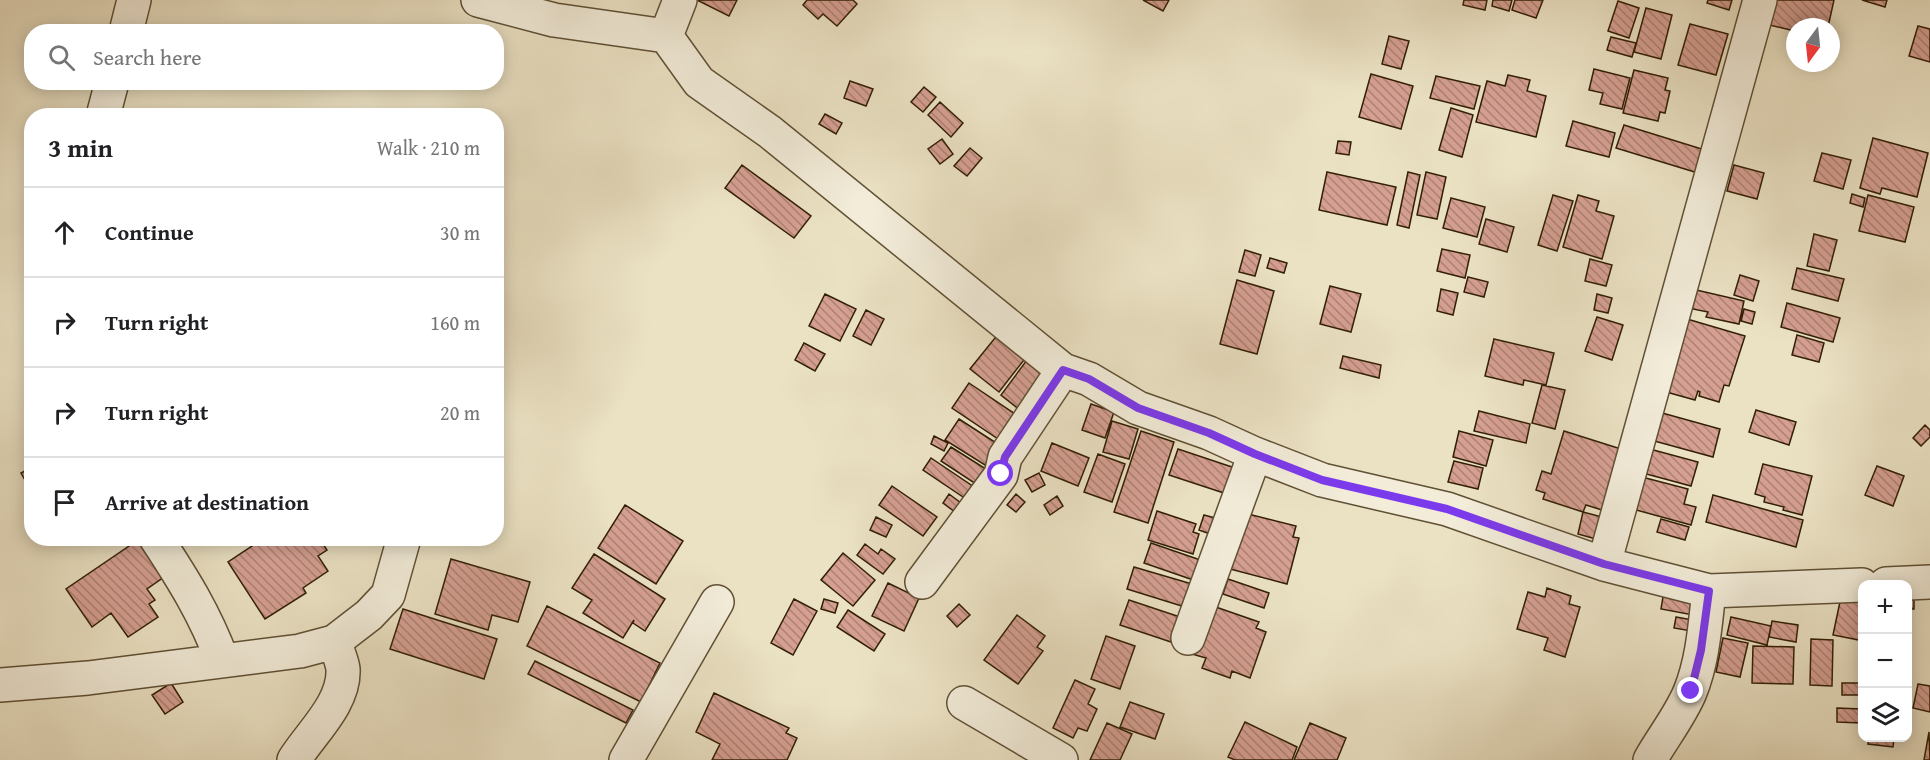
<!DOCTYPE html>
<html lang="en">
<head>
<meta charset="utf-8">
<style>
	:root { --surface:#fff; --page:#f2f2f2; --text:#202124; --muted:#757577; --line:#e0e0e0 }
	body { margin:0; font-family:"Gentium Book Plus",serif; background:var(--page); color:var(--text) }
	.controls { position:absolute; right:18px; bottom:18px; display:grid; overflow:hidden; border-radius:12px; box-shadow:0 3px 15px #0003 }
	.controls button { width:54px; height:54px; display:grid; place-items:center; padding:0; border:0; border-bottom:2px solid var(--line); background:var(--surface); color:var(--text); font:30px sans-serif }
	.compass { position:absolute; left:1786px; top:18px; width:54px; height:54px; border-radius:50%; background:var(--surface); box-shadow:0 3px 15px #0003; rotate:195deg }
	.stop { position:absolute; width:18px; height:18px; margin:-14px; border:4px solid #7c3aed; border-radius:50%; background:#fff }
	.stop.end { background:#7c3aed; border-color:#fff; box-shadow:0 2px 6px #0008 }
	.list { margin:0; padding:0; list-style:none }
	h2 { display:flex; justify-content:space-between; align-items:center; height:78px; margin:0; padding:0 24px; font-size:26px }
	h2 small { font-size:20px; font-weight:400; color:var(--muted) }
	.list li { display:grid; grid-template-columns:39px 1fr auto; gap:18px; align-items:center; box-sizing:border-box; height:90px; padding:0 24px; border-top:2px solid var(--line) }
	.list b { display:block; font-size:22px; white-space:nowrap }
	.list em { font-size:20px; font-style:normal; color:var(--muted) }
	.icon { flex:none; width:33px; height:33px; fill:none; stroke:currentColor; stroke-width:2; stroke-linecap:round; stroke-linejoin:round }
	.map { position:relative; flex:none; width:1930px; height:760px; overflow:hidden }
	.search { position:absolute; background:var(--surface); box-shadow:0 3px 15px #0003; left:24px; top:24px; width:480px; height:66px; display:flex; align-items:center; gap:15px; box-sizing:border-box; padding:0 21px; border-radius:24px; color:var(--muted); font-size:22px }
	.panel { position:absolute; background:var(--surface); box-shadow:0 3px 15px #0003; left:24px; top:108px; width:480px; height:438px; border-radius:24px }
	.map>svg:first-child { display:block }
</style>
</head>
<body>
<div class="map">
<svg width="1930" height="760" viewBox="0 0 1930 760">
	<defs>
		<pattern id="building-back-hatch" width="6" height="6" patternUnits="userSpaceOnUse" patternTransform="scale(1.5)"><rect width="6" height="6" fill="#d59f92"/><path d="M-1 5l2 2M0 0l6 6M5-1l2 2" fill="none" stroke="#ad8175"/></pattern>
	</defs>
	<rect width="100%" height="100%" fill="#ebe2c4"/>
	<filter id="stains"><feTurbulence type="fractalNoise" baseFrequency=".00333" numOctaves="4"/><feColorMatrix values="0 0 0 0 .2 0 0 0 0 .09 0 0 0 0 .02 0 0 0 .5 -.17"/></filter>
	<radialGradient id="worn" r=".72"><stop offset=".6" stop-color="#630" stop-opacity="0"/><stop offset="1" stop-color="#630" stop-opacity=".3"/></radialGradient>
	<path fill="url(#building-back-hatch)" stroke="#321f05" stroke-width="1.5" d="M697,0H737L729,16Z
		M807,0H853L857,4L837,26L823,14L818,19L803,5Z
		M1143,0H1169L1163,11Z
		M1464,0H1487L1485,10L1463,5Z
		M1493,0H1512L1509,11L1492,6Z
		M1515,0H1543L1536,18L1512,10Z
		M1708,0H1732L1729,10L1707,3Z
		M1770,0H1834L1828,27H1795V31L1765,24Z
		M1862,0H1887L1885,7Z
		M1618,1L1639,8L1629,38L1608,31Z
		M1646,8L1672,15L1661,59L1634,52Z
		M1690,24L1728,34L1716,75L1678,65Z
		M1918,26L1930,29V62L1909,56Z
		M1389,36L1409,41L1401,69L1382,64Z
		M1611,37L1636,43L1632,57L1607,50Z
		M1594,69L1630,78L1622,109L1600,104L1603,93L1589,90Z
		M1634,70L1668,78L1665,90L1670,91L1665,113L1660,112L1658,121L1623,113Z
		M1371,74L1413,86L1401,129L1359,117Z
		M1508,75L1530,80L1527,91L1546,96L1536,137L1476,122L1487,81L1505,86Z
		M1436,76L1480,86L1474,109L1430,98Z
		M850,81L873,89L866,106L844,98Z
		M924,87L936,97L923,112L911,102Z
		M940,102L963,123L951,137L928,115Z
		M1451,108L1473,115L1462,157L1439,150Z
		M825,114L842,123L836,134L819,124Z
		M1573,121L1615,133L1609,157L1566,146Z
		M1624,125L1705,150L1698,173L1616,148Z
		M1873,138L1928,153L1917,197L1882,188L1880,194L1860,188Z
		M942,139L953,154L940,164L928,149Z
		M1338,141L1351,142L1349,155L1336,153Z
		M970,148L982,158L967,176L954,166Z
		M1822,153L1851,160L1843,189L1814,181Z
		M742,165L811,216L794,238L725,188Z
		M1734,165L1764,173L1757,199L1727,191Z
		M1327,172L1396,187L1387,225L1319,210Z
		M1408,172L1420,175L1409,228L1397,225Z
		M1426,172L1446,177L1437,219L1417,215Z
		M1852,194L1865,198L1863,207L1850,203Z
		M1553,195L1573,201L1557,251L1538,245Z
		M1578,195L1599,201L1596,211L1614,216L1602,259L1563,247Z
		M1868,195L1914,207L1905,242L1859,231Z
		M1451,198L1485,207L1477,237L1443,228Z
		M1486,219L1514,227L1507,252L1479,244Z
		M1814,234L1837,240L1829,271L1807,266Z
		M1442,249L1470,255L1465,278L1437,271Z
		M1245,250L1261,255L1255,276L1239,272Z
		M1270,258L1287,263L1284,273L1267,268Z
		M1590,259L1612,265L1606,286L1585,281Z
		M1797,268L1844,279L1838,301L1792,289Z
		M1740,275L1759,281L1753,301L1734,295Z
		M1468,277L1488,282L1484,297L1464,292Z
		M1237,280L1274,291L1257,354L1220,344Z
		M1330,286L1361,294L1351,332L1320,324Z
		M1441,289L1458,293L1453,315L1437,311Z
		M1692,289L1744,301L1739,324L1706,317L1708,312L1688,308Z
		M825,294L856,309L840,341L809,326Z
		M1597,294L1612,298L1608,313L1594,310Z
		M1787,303L1840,318L1833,342L1781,327Z
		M1744,309L1755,312L1752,324L1741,321Z
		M866,310L884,319L871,345L853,336Z
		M1597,317L1623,325L1612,360L1585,351Z
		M1687,319L1745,336L1729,386L1724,385L1719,402L1699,396L1700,392L1698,391L1695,400L1659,390Z
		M999,333L1027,356L999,392L970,369Z
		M1797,335L1824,343L1819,362L1792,355Z
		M1494,339L1554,353L1546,385L1524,380L1523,385L1485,376Z
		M804,343L825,354L815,371L795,360Z
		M1030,356L1052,372L1020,410L1001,395Z
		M1343,356L1381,365L1379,378L1340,368Z
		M969,383L1021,418L1004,443L952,408Z
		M1542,385L1565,390L1555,429L1532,423Z
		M1091,404L1114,412L1105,438L1082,430Z
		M1756,410L1796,422L1789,445L1749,432Z
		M1479,411L1530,424L1526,443L1474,431Z
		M1655,411L1720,429L1713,457L1647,439Z
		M959,419L1007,450L993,470L945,440Z
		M1112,421L1138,429L1129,459L1103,452Z
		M1925,425L1930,430V437L1921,446L1913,438Z
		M1141,431L1174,442L1148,523L1114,512Z
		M1459,431L1493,440L1486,466L1453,457Z
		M1564,431L1621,449L1602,510L1586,505L1583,512L1543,499L1545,493L1536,490L1542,471L1551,474Z
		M934,436L948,443L944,451L931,444Z
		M1052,443L1089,458L1078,486L1041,471Z
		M951,447L989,471L979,486L941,461Z
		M1646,448L1698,462L1691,486L1639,472Z
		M1178,449L1241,470L1233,496L1169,475Z
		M1098,454L1125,464L1112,502L1084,492Z
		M931,458L977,489L969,501L923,470Z
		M1454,461L1483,468L1478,489L1448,482Z
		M1763,464L1812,476L1802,515L1783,510L1784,507L1764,502L1765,497L1755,494Z
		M1877,466L1904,476L1893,506L1865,495Z
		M32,467V485L29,487L21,473Z
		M1039,473L1045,485L1032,492L1025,480Z
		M1638,476L1688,489L1684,504L1696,507L1691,525L1629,508Z
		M892,486L937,517L923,536L879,505Z
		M949,494L965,506L959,515L943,503Z
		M1016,494L1025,502L1016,512L1007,505Z
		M1713,495L1803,520L1796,547L1706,522Z
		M1057,496L1063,506L1050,515L1044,505Z
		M625,505L683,541L656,584L598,548Z
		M1157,511L1196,524L1193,532L1199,534L1193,554L1148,540Z
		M1583,512L1602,517L1596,539L1578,534Z
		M1244,513L1296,526L1293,537L1299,538L1287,584L1230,569Z
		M1204,515L1219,519L1213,535L1199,530Z
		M876,517L892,525L886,537L870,530Z
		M1661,519L1689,527L1685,540L1657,532Z
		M264,538H319L327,550L318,556L328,571L303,588L306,593L265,619L228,562Z
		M138,540L164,577L147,589L155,600L149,604L158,617L128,637L111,613L92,627L66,589Z
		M1151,543L1209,563L1202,583L1144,563Z
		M865,544L878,554L881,549L895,559L883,574L857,555Z
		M843,553L875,580L853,606L821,580Z
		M594,554L665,599L645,631L633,623L634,620L623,638L583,613L592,600L572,588Z
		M451,559L530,582L518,622L492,615L488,630L435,614Z
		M1134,567L1192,584L1185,607L1127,589Z
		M1228,579L1269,593L1264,608L1223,594Z
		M888,583L919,598L904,631L872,616Z
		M1547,588L1571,596L1569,604L1580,607L1565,657L1544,650L1548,638L1517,629L1528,592L1545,597Z
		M1908,590H1914V609H1908Z
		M1664,591L1697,598L1693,615L1661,609Z
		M1841,597L1862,602V623L1859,640L1833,635Z
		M794,599L817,611L793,655L771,643Z
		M824,599L838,603L835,613L821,609Z
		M1129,600L1180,617L1171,642L1120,625Z
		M959,604L970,615L957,627L947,616Z
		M1210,605L1259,622L1256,628L1266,632L1250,678L1232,671L1230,678L1202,668L1206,658L1192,654Z
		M547,606L660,663L641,702L527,646Z
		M403,609L497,639L484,679L390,649Z
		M848,610L885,634L874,651L837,627Z
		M1017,615L1045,636L1037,647L1043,651L1018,684L984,660Z
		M1676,617L1693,620L1691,631L1674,628Z
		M1731,617L1771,626L1767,645L1727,635Z
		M1772,621L1798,625L1796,642L1769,637Z
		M1106,636L1135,646L1120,689L1091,679Z
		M1723,638L1748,643L1740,677L1716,672Z
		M1811,639L1833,640L1832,686L1810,685Z
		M1753,646L1794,647L1793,684L1752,683Z
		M535,661L633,710L626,723L528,674Z
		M1075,680L1095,689L1088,704L1097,709L1087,731L1078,728L1073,738L1053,728Z
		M171,683L183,702L165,714L152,695Z
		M1842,683H1862V695H1842Z
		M1918,684L1930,686V712L1913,708Z
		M714,693L789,728L786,733L797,738L787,760H712L720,744L696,732Z
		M1130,702L1164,714L1155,739L1120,727Z
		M1837,708L1861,709V723L1837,722Z
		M1245,722L1297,747L1292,760H1235L1228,757Z
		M1107,723L1132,734L1120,760H1090Z
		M1310,723L1346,738L1337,760H1294Z
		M1929,732L1930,760H1924Z
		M1869,738H1894L1893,747L1868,744Z"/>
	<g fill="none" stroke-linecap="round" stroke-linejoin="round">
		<defs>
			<path id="minor" d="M478,0L554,20L666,36L699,82L770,132L1063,370L1089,379L1138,408L1209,433L1255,454L1322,480L1447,509L1604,564L1709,591L1862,585
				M126,32L134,0
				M666,36L680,0
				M103,116L112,82
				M156,538C183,579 205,614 222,660
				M1604,564L1760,0
				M922,582L1001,475L1005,457L1063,370
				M1886,584L1930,582
				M1188,638L1255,454
				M0,685L88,678L300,651L334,642L369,615L388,595L404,538
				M964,703L1061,760
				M294,760C311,733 345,703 343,669C342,660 337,650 334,642
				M626,760L717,602
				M1650,760C1663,737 1680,716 1690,692C1703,660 1705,625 1709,591"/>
		</defs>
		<use href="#minor" stroke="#605035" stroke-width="36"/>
		<use href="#minor" stroke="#f2ecd9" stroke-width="33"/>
	</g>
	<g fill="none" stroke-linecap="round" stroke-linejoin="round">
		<path stroke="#7c3aed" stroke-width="8" d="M1001,474L1005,457L1063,370L1089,379L1138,408L1209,433L1255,454L1322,480L1447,509L1604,564L1709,591L1701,650L1691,691"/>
	</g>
	<rect width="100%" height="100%" filter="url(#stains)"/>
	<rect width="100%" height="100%" fill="url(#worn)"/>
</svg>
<div class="controls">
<button>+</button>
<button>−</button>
<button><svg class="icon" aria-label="layers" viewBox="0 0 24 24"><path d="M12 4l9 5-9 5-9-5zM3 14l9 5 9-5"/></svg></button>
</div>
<svg class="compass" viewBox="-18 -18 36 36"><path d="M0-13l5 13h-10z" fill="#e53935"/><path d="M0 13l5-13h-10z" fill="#757577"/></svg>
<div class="stop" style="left:1001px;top:474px"></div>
<div class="stop end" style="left:1691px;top:691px"></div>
<div class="search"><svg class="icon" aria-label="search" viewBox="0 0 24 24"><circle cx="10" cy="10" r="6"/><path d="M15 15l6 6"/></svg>Search here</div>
<section class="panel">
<h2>3 min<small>Walk · 210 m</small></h2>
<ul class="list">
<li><svg class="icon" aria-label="ahead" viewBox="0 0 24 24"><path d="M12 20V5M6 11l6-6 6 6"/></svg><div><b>Continue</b></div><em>30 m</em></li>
<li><svg class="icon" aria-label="right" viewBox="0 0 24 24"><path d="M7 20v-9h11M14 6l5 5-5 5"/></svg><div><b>Turn right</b></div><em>160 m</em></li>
<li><svg class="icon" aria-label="right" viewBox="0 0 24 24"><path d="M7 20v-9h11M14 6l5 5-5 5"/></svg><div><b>Turn right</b></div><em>20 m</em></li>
<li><svg class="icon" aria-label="arrive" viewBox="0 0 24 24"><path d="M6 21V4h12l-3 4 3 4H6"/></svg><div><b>Arrive at destination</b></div></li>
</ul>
</section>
</div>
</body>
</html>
